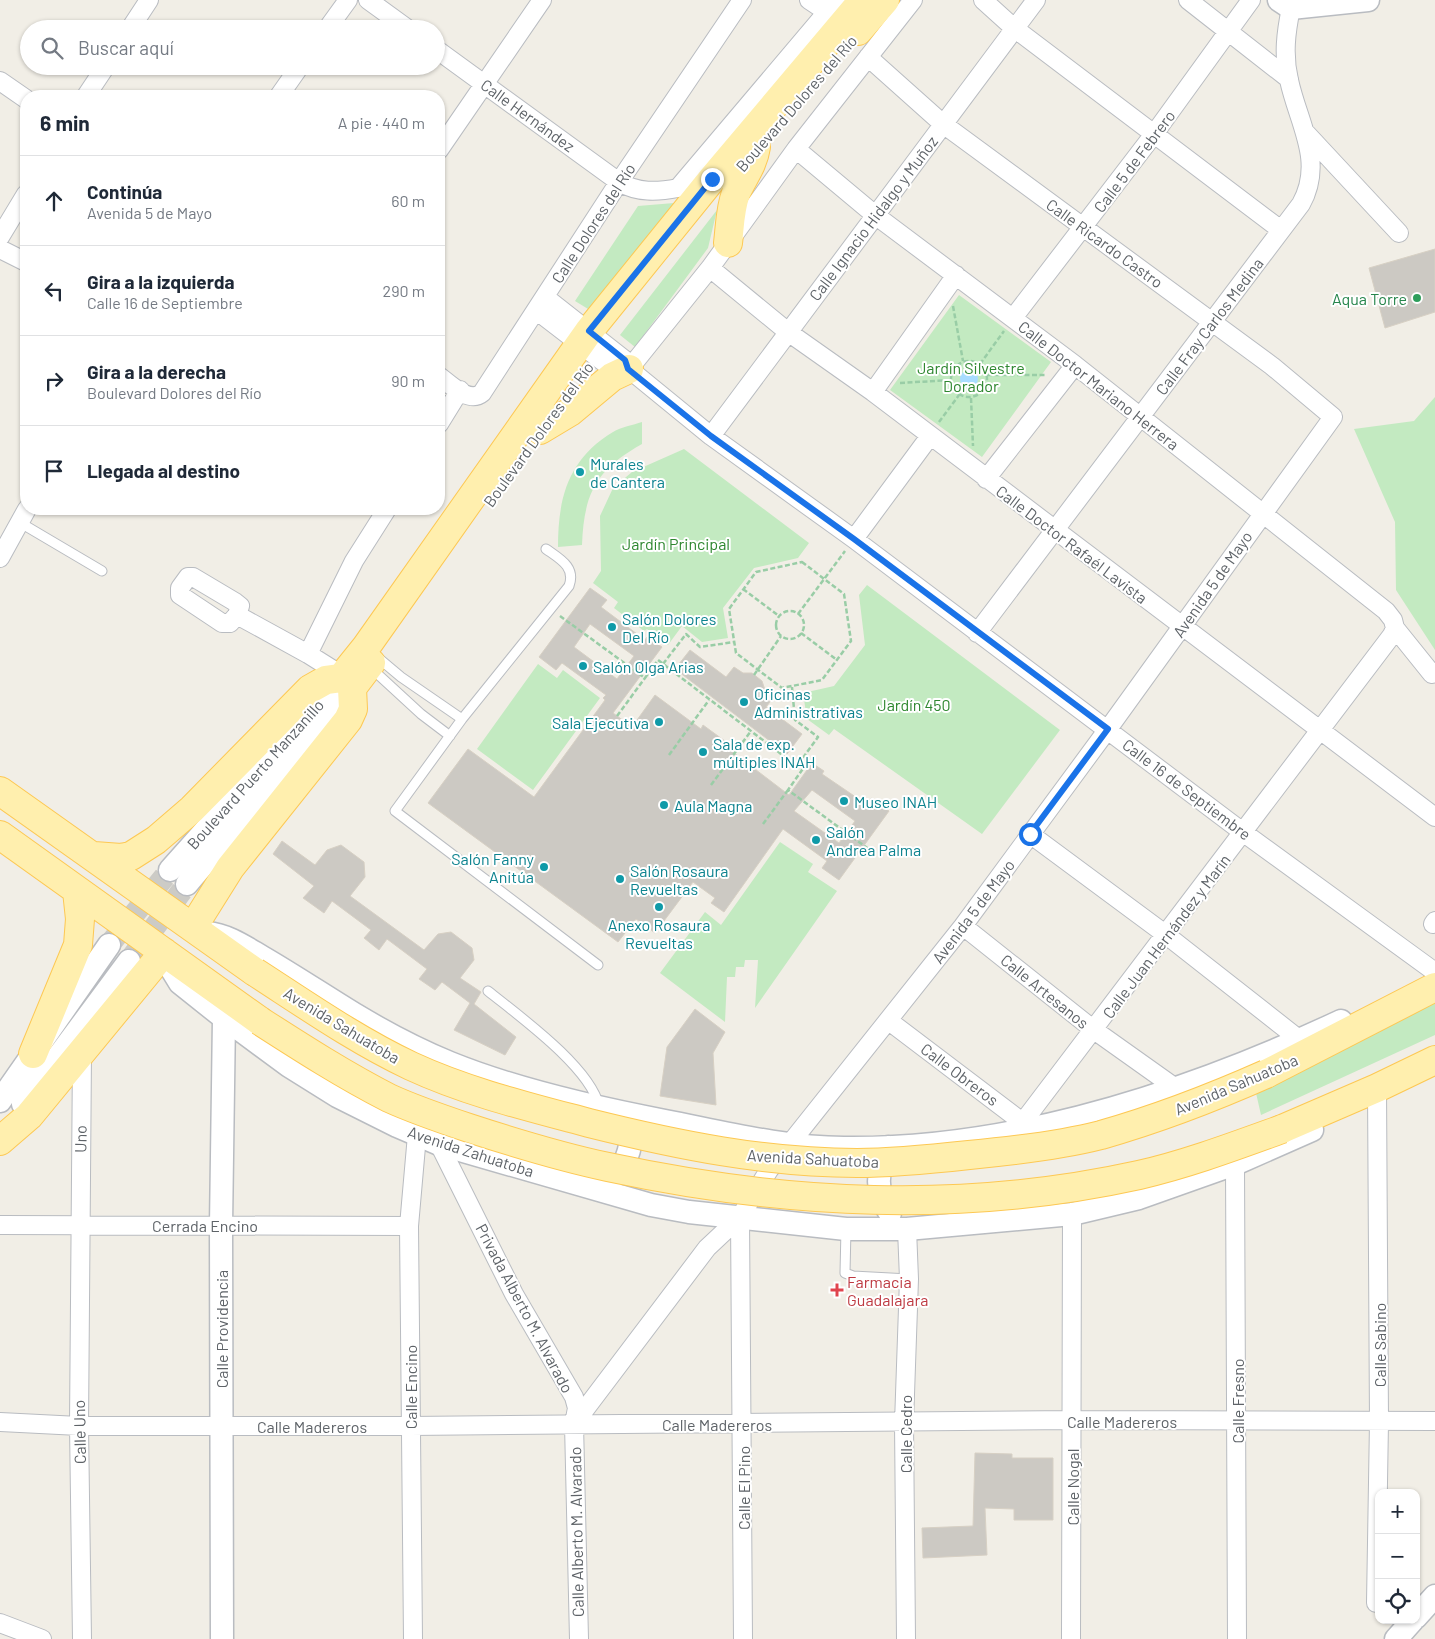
<!DOCTYPE html>
<html lang="es">
<head>
<meta charset="utf-8">
<style>
	:root { --surface:#fff; --page:#f6f6f7; --text:#1f2937; --muted:#747a83; --line:#e0e1e3 }
	body { margin:0; font-family:Barlow,sans-serif; background:var(--page); color:var(--text) }
	.controls { position:absolute; right:15px; bottom:15px; display:grid; overflow:hidden; border-radius:10px; box-shadow:0 1px 4px #0004 }
	.controls button { width:45px; height:45px; display:grid; place-items:center; padding:0; border:0; border-bottom:1px solid var(--line); background:var(--surface); color:var(--text); font:25px sans-serif }
	.stop { position:absolute; width:15px; height:15px; margin:-11px; border:4px solid #1a73e8; border-radius:50%; background:#fff }
	.stop.end { background:#1a73e8; border-color:#fff; box-shadow:0 1px 5px #0008 }
	.list { margin:0; padding:0; list-style:none }
	h2 { display:flex; justify-content:space-between; align-items:center; height:65px; margin:0; padding:0 20px; font-size:21px }
	h2 small { font-size:16px; font-weight:400; color:var(--muted) }
	.list li { display:grid; grid-template-columns:32px 1fr auto; gap:15px; align-items:center; box-sizing:border-box; height:90px; padding:0 20px; border-top:1px solid var(--line) }
	.list b { display:block; font-size:19px; white-space:nowrap }
	.list p { margin:0; font-size:16px; white-space:nowrap; color:var(--muted) }
	.list em { font-size:16px; font-style:normal; color:var(--muted) }
	.icon { flex:none; width:28px; height:28px; fill:none; stroke:currentColor; stroke-width:2; stroke-linecap:round; stroke-linejoin:round }
	.map { position:relative; flex:none; width:1435px; height:1639px; overflow:hidden }
	.search { position:absolute; background:var(--surface); box-shadow:0 1px 4px #0004; left:20px; top:20px; width:425px; height:55px; display:flex; align-items:center; gap:12px; box-sizing:border-box; padding:0 18px; border-radius:28px; color:var(--muted); font-size:19px }
	.panel { position:absolute; background:var(--surface); box-shadow:0 1px 4px #0004; left:20px; top:90px; width:425px; height:425px; border-radius:20px }
	.map>svg:first-child { display:block }
</style>
</head>
<body>
<div class="map">
<svg width="1435" height="1639" viewBox="0 0 1435 1639">
	<rect width="100%" height="100%" fill="#f1eee6"/>
	<path fill="#c3eac1" d="M686,202L593,312L575,301L638,206Z
		M717,210L708,248L635,347L620,335Z
		M959,295L1051,362L982,457L890,390Z
		M1435,397V650L1396,590L1395,522L1354,429L1414,421Z
		M642,422V444C596,470 584,493 582,545L558,547C558,498 568,459 613,432C621,427 633,425 642,422Z
		M684,449L809,543L798,558L754,568L723,608L728,638L702,642L682,626L668,645L647,629L644,631L614,608L618,602L593,583L601,571L600,516L613,488L632,472Z
		M867,585L1060,730L982,834L834,729L829,735L807,719L803,693L834,686L865,645L859,595Z
		M538,664L557,678L563,670L600,698L533,790L477,749Z
		M780,842L813,864L808,872L837,891L755,1008L758,960H745L744,967H736L735,977H727L725,1022L660,973L705,912L721,925Z
		M1435,1002V1035L1261,1115L1256,1093Z"/>
	<path fill="#a9dcff" d="M960 379a9 9 0 1 1 18 0a9 9 0 1 1-18 0Z"/>
	<path fill="#ccc9c3" stroke="#d7d0c4" fill-rule="evenodd" d="M1435,249V312L1385,328L1369,268Z
		M590,588L607,600L601,607L645,640L647,637L662,647L613,713L632,727L655,695L701,729L703,725L718,736L729,744L726,747L789,795L812,763L824,771L822,774L866,804L871,798L889,811L839,880L822,868L827,861L783,829L724,912L711,903L715,898L693,882L655,933L636,919L618,942L428,803L468,749L534,797L605,700L603,698L606,695L562,663L556,670L539,657ZM590,624L634,656L617,679L574,647ZM812,790L855,821L839,843L794,811Z
		M690,650L726,677L734,667L743,673H752L762,681L765,690L774,697L766,707L802,734L787,754L675,669Z
		M282,841L315,865L327,850L341,845L364,862L365,877L350,896L424,950L438,934L451,932L472,948L474,960L460,978L481,992L474,1004L516,1037L505,1055L454,1030L470,1003L442,982L435,990L419,979L427,969L387,939L379,950L364,938L371,930L332,901L324,913L303,898L314,886L273,854Z
		M695,1009L725,1032L713,1053L716,1105L660,1096L667,1047Z
		M975,1453L1012,1454V1458H1053V1520H1014V1509L985,1508L987,1555L923,1558L922,1528L973,1526Z"/>
	<g fill="none" stroke-linecap="round" stroke-linejoin="round">
		<path stroke="#cccbc6" stroke-width="22" stroke-dasharray="22 11" stroke-linecap="butt" d="M109,945L170,870
			M129,961L187,884"/>
		<defs>
			<path id="service" d="M19,522L102,571
				M546,549C560,559 576,567 569,586L462,719L395,811L598,965
				M376,656L401,677L462,719
				M371,668L421,714L450,736
				M488,991C519,1016 590,1067 599,1106
				M846,1229L845,1273L853,1276L909,1279"/>
			<path id="minor" d="M368,0L408,29
				M809,0L827,12
				M983,0L1014,28L1281,230
				M1188,0L1289,79
				M130,29L149,0
				M327,29L348,0
				M436,49L619,182C638,193 657,192 678,188L837,0
				M0,81L26,99
				M86,96L106,66
				M279,96L300,66
				M1305,132L1399,233
				M796,149L875,215L1075,365L1386,611L1393,620L1395,628L1432,674
				M439,150L542,0
				M0,237L26,194
				M0,249L26,262
				M710,268L788,332L873,392L1435,817
				M545,297L625,360L629,369L711,436L854,539L1244,833L1435,972
				M536,310L614,370L628,369
				M1013,318L1154,134L1251,0
				M629,369L710,268L796,149L913,0
				M439,376C450,384 469,404 482,393L619,182L742,0
				M873,392L956,275
				M439,424L460,390
				M711,436L1036,0
				M986,479L1075,365
				M854,539L930,436
				M0,558L27,509
				M237,615L240,606L235,602L193,577H188L180,588V595L222,623H230L237,615L308,654L343,676
				M977,633L1301,204C1325,161 1298,123 1289,80C1283,55 1286,32 1291,8
				M308,654L354,561L387,509
				M1030,834L1165,934L1300,1040
				M1433,924L1435,921
				M963,926L1094,1030L1177,1089
				M889,1021L1030,1128
				M82,1053L79,1426L82,1639
				M1023,1122L1392,635L1395,628
				M439,1144L514,1294L574,1397L577,1408L574,1424L579,1639
				M1235,1164L1237,1639
				M740,1217L743,1639
				M0,1225L409,1226
				M0,1422L79,1426H410L1073,1420L1435,1421
				M574,1424L707,1248L740,1217L769,1170L963,926L1108,729L1333,417L1272,366L943,124L868,57
				M1376,1603L1379,1422L1377,1088
				M0,1623L42,1639
				M413,1639L409,1226L417,1135
				M906,1639L904,1423L909,1279L907,1229
				M1071,1639L1072,1214"/>
			<path id="tertiary" d="M1279,0L1291,8L1368,0
				M170,870L341,678
				M187,884L336,707
				M207,933C228,935 245,947 262,957C293,975 323,995 354,1014C384,1032 418,1050 450,1063C514,1089 597,1108 665,1121C722,1132 785,1148 844,1148C1015,1150 1187,1093 1341,1021
				M171,957L172,970L180,983L224,1018L289,1066L337,1096L397,1126L439,1144L651,1205L689,1212L846,1229H907L1072,1214L1139,1198L1235,1164L1312,1130
				M0,1101L109,945
				M23,1104L129,961
				M888,1147C877,1170 874,1192 890,1213
				M611,1180C630,1165 632,1139 633,1116
				M1416,1617L1435,1596
				M222,1639L221,1225L224,1018
				M1396,1639L1413,1620"/>
			<path id="primary" d="M858,31L885,0
				M728,243C730,227 730,209 736,193C743,177 753,166 756,147
				M540,430L570,412L612,377L629,369
				M0,791L255,972
				M0,835L260,1021
				M94,856L121,858L131,856L156,840L192,809L310,689L326,680L341,678L366,647L589,331L712,179L863,0
				M193,927L230,868L348,720L353,709L352,688L371,663
				M33,1054L78,945L80,919L77,891
				M1266,1074L1435,987
				M1282,1129L1377,1088L1435,1060
				M0,1141L29,1116L164,952"/>
		</defs>
		<use href="#service" stroke="#b9bcc1" stroke-width="11"/>
		<use href="#minor" stroke="#b9bcc1" stroke-width="20"/>
		<use href="#tertiary" stroke="#b9bcc1" stroke-width="25"/>
		<use href="#primary" stroke="#fdc853" stroke-width="30"/>
		<path stroke="#99cda6" stroke-width="2.5" stroke-dasharray="5 2.5" stroke-linecap="butt" d="M953,306L963,361
			M951 379a18 18 0 1 1 36 0a18 18 0 1 1-36 0Z
			M980,364L1004,331
			M987,375H1046
			M900,383L951,380
			M971,398L973,446
			M939,422L959,395
			M802,562L844,594L851,641L822,680L782,688L736,653L729,609L756,572Z
			M743,589L779,616
			M776 625a14 14 0 1 1 28 0a14 14 0 1 1-28 0Z
			M798,614L845,551
			M560,616L645,678L658,660L802,770L788,790L874,853
			M801,633L837,660
			M663,664L686,634L700,647L734,642
			M754,675L781,636
			M792,687L795,720L818,737L797,766
			M617,716L645,678
			M669,755L709,700
			M711,785L751,731
			M763,824L788,790"/>
		<use href="#service" stroke="#fff" stroke-width="9"/>
		<use href="#minor" stroke="#fff" stroke-width="18"/>
		<use href="#tertiary" stroke="#fff" stroke-width="22"/>
		<use href="#primary" stroke="#ffefae" stroke-width="28"/>
		<defs>
			<path id="primary-bridge" d="M255,972C306,1005 356,1040 411,1066C467,1092 529,1107 589,1123C677,1145 766,1163 857,1163C894,1163 932,1159 969,1155C1012,1151 1058,1146 1101,1135C1157,1119 1212,1098 1266,1074
				M260,1021C302,1048 344,1075 389,1098C415,1110 442,1119 469,1128C515,1143 561,1157 608,1167C785,1205 962,1214 1139,1175C1187,1164 1235,1146 1282,1129"/>
		</defs>
		<use href="#primary-bridge" stroke="#fdc853" stroke-width="30" stroke-linecap="butt"/>
		<use href="#primary-bridge" stroke="#ffefae" stroke-width="28"/>
	</g>
	<g fill="none" stroke-linecap="round" stroke-linejoin="round">
		<path stroke="#1a73e8" stroke-width="6" d="M712,179L589,331L625,360L628,369L711,436L854,539L1108,729L1030,834"/>
	</g>
	<circle fill="#2e9e5b" stroke="#fff" stroke-width="2" cx="1417" cy="298" r="5"/>
	<g fill="#0f9aa8" stroke="#fff" stroke-width="2">
		<circle cx="580" cy="472" r="5"/>
		<circle cx="612" cy="627" r="5"/>
		<circle cx="583" cy="666" r="5"/>
		<circle cx="744" cy="702" r="5"/>
		<circle cx="659" cy="722" r="5"/>
		<circle cx="703" cy="752" r="5"/>
		<circle cx="844" cy="801" r="5"/>
		<circle cx="664" cy="805" r="5"/>
		<circle cx="816" cy="840" r="5"/>
		<circle cx="544" cy="867" r="5"/>
		<circle cx="620" cy="879" r="5"/>
		<circle cx="659" cy="907" r="5"/>
	</g>
	<path fill="#e0444e" stroke="#fff" stroke-width="2" d="M834.5 1282.5h5v5h5v5h-5v5h-5v-5h-5v-5h5z"/>
	<g text-anchor="middle" dominant-baseline="central" stroke-width="4" stroke-linejoin="round" paint-order="stroke">
		<g font-size="16" fill="#5e6368" stroke="#fff">
			<text transform="translate(796 103) rotate(-49)">Boulevard Dolores del Río</text>
			<text transform="translate(528 115) rotate(36)">Calle Hernández</text>
			<text transform="translate(1134 161) rotate(-53)">Calle 5 de Febrero</text>
			<text transform="translate(873 218) rotate(-53)">Calle Ignacio Hidalgo y Muñoz</text>
			<text transform="translate(593 223) rotate(-57)">Calle Dolores del Río</text>
			<text transform="translate(1105 243) rotate(36)">Calle Ricardo Castro</text>
			<text transform="translate(1209 326) rotate(-53)">Calle Fray Carlos Medina</text>
			<text transform="translate(1099 385) rotate(38)">Calle Doctor Mariano Herrera</text>
			<text transform="translate(538 434) rotate(-54)">Boulevard Dolores del Río</text>
			<text transform="translate(1072 544) rotate(37)">Calle Doctor Rafaél Lavista</text>
			<text transform="translate(1212 584) rotate(-55)">Avenida 5 de Mayo</text>
			<text transform="translate(255 774) rotate(-48)">Boulevard Puerto Manzanillo</text>
			<text transform="translate(1187 789) rotate(37)">Calle 16 de Septiembre</text>
			<text transform="translate(973 911) rotate(-53)">Avenida 5 de Mayo</text>
			<text transform="translate(1166 936) rotate(-53)">Calle Juan Hernández y Marín</text>
			<text transform="translate(1045 991) rotate(39)">Calle Artesanos</text>
			<text transform="translate(342 1025) rotate(31)">Avenida Sahuatoba</text>
			<text transform="translate(960 1074) rotate(37)">Calle Obreros</text>
			<text transform="translate(1236 1084) rotate(-23)">Avenida Sahuatoba</text>
			<text transform="translate(80 1139) rotate(-89)">Uno</text>
			<text transform="translate(471 1151) rotate(18)">Avenida Zahuatoba</text>
			<text transform="translate(813 1158) rotate(3)">Avenida Sahuatoba</text>
			<text x="205" y="1225">Cerrada Encino</text>
			<text transform="translate(525 1308) rotate(62)">Privada Alberto M. Alvarado</text>
			<text transform="translate(221 1329) rotate(-90)">Calle Providencia</text>
			<text transform="translate(1379 1345) rotate(-90)">Calle Sabino</text>
			<text transform="translate(410 1387) rotate(-90)">Calle Encino</text>
			<text transform="translate(1237 1401) rotate(-90)">Calle Fresno</text>
			<text x="1122" y="1421">Calle Madereros</text>
			<text x="717" y="1424">Calle Madereros</text>
			<text x="312" y="1426">Calle Madereros</text>
			<text transform="translate(79 1432) rotate(-91)">Calle Uno</text>
			<text transform="translate(905 1434) rotate(-90)">Calle Cedro</text>
			<text transform="translate(1072 1487) rotate(-90)">Calle Nogal</text>
			<text transform="translate(743 1488) rotate(-90)">Calle El Pino</text>
			<text transform="translate(576 1532) rotate(-91)">Calle Alberto M. Alvarado</text>
		</g>
		<g font-size="16" fill="#27864d" stroke="#fff" text-anchor="end">
			<text x="1407" y="298">Aqua Torre</text>
		</g>
		<g font-size="16" fill="#2e872f" stroke="#fff">
			<text x="971" y="367">Jardín Silvestre<tspan x="971" dy="18">Dorador</tspan></text>
			<text x="676" y="543">Jardín Principal</text>
			<text x="914" y="704">Jardín 450</text>
		</g>
		<g font-size="16" fill="#0d838f" stroke="#fff" text-anchor="start">
			<text x="590" y="463">Murales<tspan x="590" dy="18">de Cantera</tspan></text>
			<text x="622" y="618">Salón Dolores<tspan x="622" dy="18">Del Río</tspan></text>
			<text x="593" y="666">Salón Olga Arias</text>
			<text x="754" y="693">Oficinas<tspan x="754" dy="18">Administrativas</tspan></text>
			<text x="649" y="722" text-anchor="end">Sala Ejecutiva</text>
			<text x="713" y="743">Sala de exp.<tspan x="713" dy="18">múltiples INAH</tspan></text>
			<text x="854" y="801">Museo INAH</text>
			<text x="674" y="805">Aula Magna</text>
			<text x="826" y="831">Salón<tspan x="826" dy="18">Andrea Palma</tspan></text>
			<text x="534" y="858" text-anchor="end">Salón Fanny<tspan x="534" dy="18">Anitúa</tspan></text>
			<text x="630" y="870">Salón Rosaura<tspan x="630" dy="18">Revueltas</tspan></text>
			<text x="659" y="924" text-anchor="middle">Anexo Rosaura<tspan x="659" dy="18">Revueltas</tspan></text>
		</g>
		<g font-size="16" fill="#be3a42" stroke="#fff" text-anchor="start">
			<text x="847" y="1281">Farmacia<tspan x="847" dy="18">Guadalajara</tspan></text>
		</g>
	</g>
</svg>
<div class="controls">
<button>+</button>
<button>−</button>
<button><svg class="icon" aria-label="locate" viewBox="0 0 24 24"><circle cx="12" cy="12" r="6"/><path d="M12 2v4M12 18v4M2 12h4M18 12h4"/></svg></button>
</div>
<div class="stop" style="left:1030px;top:834px"></div>
<div class="stop end" style="left:712px;top:179px"></div>
<div class="search"><svg class="icon" aria-label="search" viewBox="0 0 24 24"><circle cx="10" cy="10" r="6"/><path d="M15 15l6 6"/></svg>Buscar aquí</div>
<section class="panel">
<h2>6 min<small>A pie · 440 m</small></h2>
<ul class="list">
<li><svg class="icon" aria-label="ahead" viewBox="0 0 24 24"><path d="M12 20V5M6 11l6-6 6 6"/></svg><div><b>Continúa</b><p>Avenida 5 de Mayo</p></div><em>60 m</em></li>
<li><svg class="icon" aria-label="left" viewBox="0 0 24 24"><path d="M17 20v-9H6M10 6l-5 5 5 5"/></svg><div><b>Gira a la izquierda</b><p>Calle 16 de Septiembre</p></div><em>290 m</em></li>
<li><svg class="icon" aria-label="right" viewBox="0 0 24 24"><path d="M7 20v-9h11M14 6l5 5-5 5"/></svg><div><b>Gira a la derecha</b><p>Boulevard Dolores del Río</p></div><em>90 m</em></li>
<li><svg class="icon" aria-label="arrive" viewBox="0 0 24 24"><path d="M6 21V4h12l-3 4 3 4H6"/></svg><div><b>Llegada al destino</b></div></li>
</ul>
</section>
</div>
</body>
</html>
